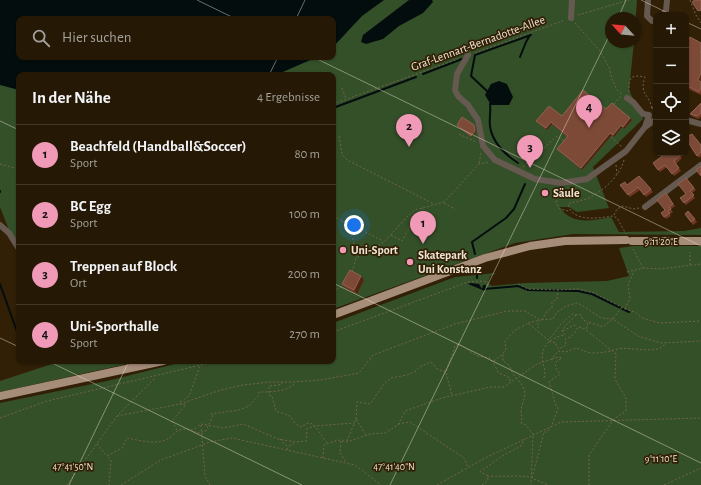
<!DOCTYPE html>
<html lang="de">
<head>
<meta charset="utf-8">
<style>
	:root { --surface:#251804; --page:#2d210e; --text:#f1f3f6; --muted:#a3a09a; --line:#423726; --accent:#f09ab7 }
	body { margin:0; font-family:"Alegreya Sans",sans-serif; background:var(--page); color:var(--text) }
	.controls { position:absolute; right:12px; top:12px; display:grid; overflow:hidden; border-radius:8px; box-shadow:0 1px 3px #0004 }
	.controls button { width:36px; height:36px; display:grid; place-items:center; padding:0; border:0; border-bottom:1px solid var(--line); background:var(--surface); color:var(--text); font:20px sans-serif }
	.compass { position:absolute; left:605px; top:12px; width:36px; height:36px; border-radius:50%; background:var(--surface); box-shadow:0 1px 3px #0004; rotate:296deg }
	.you { position:absolute; left:354px; top:225px; width:14px; height:14px; margin:-10px; border:3px solid #fff; border-radius:50%; background:#1a73e8; box-shadow:0 0 0 6px #1a73e833 }
	.badge { display:grid; place-items:center; width:26px; height:26px; border-radius:50%; background:var(--accent); color:#111; font-size:13px; font-weight:700 }
	.pin { position:absolute; translate:-50% -33px; filter:drop-shadow(0 1px 2px #0008) }
	.pin::after { content:''; position:absolute; top:21px; width:14px; height:12px; background:inherit; clip-path:polygon(0 0,100% 0,50% 100%) }
	.list { margin:0; padding:0; list-style:none }
	h2 { display:flex; justify-content:space-between; align-items:center; height:52px; margin:0; padding:0 16px; font-size:17px }
	h2 small { font-size:13px; font-weight:400; color:var(--muted) }
	.list li { display:grid; grid-template-columns:26px 1fr auto; gap:12px; align-items:center; box-sizing:border-box; height:60px; padding:0 16px; border-top:1px solid var(--line) }
	.list b { display:block; font-size:15px; white-space:nowrap }
	.list p { margin:0; font-size:13px; white-space:nowrap; color:var(--muted) }
	.list em { font-size:13px; font-style:normal; color:var(--muted) }
	.icon { flex:none; width:22px; height:22px; fill:none; stroke:currentColor; stroke-width:2; stroke-linecap:round; stroke-linejoin:round }
	.map { position:relative; flex:none; width:701px; height:485px; overflow:hidden }
	.search { position:absolute; background:var(--surface); box-shadow:0 1px 3px #0004; left:16px; top:16px; width:320px; height:44px; display:flex; align-items:center; gap:10px; box-sizing:border-box; padding:0 14px; border-radius:8px; color:var(--muted); font-size:15px }
	.panel { position:absolute; background:var(--surface); box-shadow:0 1px 3px #0004; left:16px; top:72px; width:320px; height:292px; border-radius:8px }
	.map>svg:first-child { display:block }
</style>
</head>
<body>
<div class="map">
<svg width="701" height="485" viewBox="0 0 701 485">
	<rect width="100%" height="100%" fill="#312006"/>
	<path fill="#345029" fill-rule="evenodd" d="M0,0H637L635,26V18H611V42H634L629,90L643,119L593,167L609,208L577,212L569,207H560C570,225 593,221 611,217L619,232L684,231L701,228V235L573,234L515,243L333,309V75H19V245L9,230L0,207ZM19,19H333V57H19Z
		M633,246H701V485H0V403L107,381L187,361H333V323L455,277L496,273L490,276L488,283L492,286L525,283L607,281L629,276L619,248Z
		M61,361H140L0,392V381Z"/>
	<path fill="#030d0e" d="M0,0H384L362,16L333,47V19H19V57H317L276,75H19V90L0,85Z
		M409,0H432L433,2L423,13L399,26L383,39L366,44L361,42L363,35Z
		M499,81L507,84L513,97L509,105H491L485,95L491,84Z
		M470,283L479,284L482,289L483,285H486L485,291L468,284Z"/>
	<g fill="none" stroke-linecap="round" stroke-linejoin="round">
		<path stroke="#030d0e" stroke-width="2" d="M520,57L526,42L530,35
			M423,74L462,59
			M488,92L471,76L475,55L531,35
			M490,104C491,111 489,119 490,126C492,142 506,155 518,163
			M333,108L416,77
			M0,191V192
			M475,254L472,242L506,218L514,209L525,184
			M477,278V268
			M0,284L19,337
			M484,289L518,286L528,290L578,291L592,294L629,312"/>
		<path stroke="#72634d" stroke-width="1" stroke-dasharray="2 2" stroke-linecap="butt" d="M690,0L696,15L701,23
			M578,15L629,0
			M575,23L600,51L609,67L612,79L617,90L622,94
			M475,53L565,20
			M342,88L346,99
			M629,92C629,78 629,74 645,77C639,95 649,93 652,109
			M333,104L458,59
			M614,104L621,96
			M652,109L656,99
			M459,134L476,142
			M339,136L342,154L347,160L434,204
			M611,137L622,147
			M624,160C620,176 603,191 589,198C582,201 575,201 568,204C572,223 599,218 613,216L617,218L626,234
			M479,163L481,153
			M0,164L19,169
			M616,165L617,174
			M523,167L557,136L564,141
			M559,189L556,203L560,209L569,211
			M444,203L455,209
			M614,215L617,209L623,206L633,209L639,208
			M333,216L383,241
			M342,221L353,239L356,258
			M391,235L402,241L411,225L414,226L423,208
			M633,249L643,268
			M690,265V252
			M352,272L356,258L384,242L407,217L415,210L444,202L479,164L489,162
			M627,272L643,268L661,269L701,264
			M518,284L528,289L558,290L578,289L594,293L625,309L635,312L642,318L660,323L701,321
			M333,291L343,286
			M625,309L630,298L628,285L634,271
			M542,320L547,311L552,308V302L557,299L558,290
			M528,323L540,320L538,322V328
			M563,331L574,325L577,326
			M333,332L468,282L484,281L488,283
			M549,341L556,343V346L559,349L566,345L565,339C570,339 577,331 578,327L585,329
			M503,353L506,350L505,341L514,331L528,323L548,340L553,335L560,325L572,314L581,315L583,320L588,322
			M494,361L503,354V361L510,366C512,376 518,378 523,387C528,395 521,404 521,411C521,416 523,418 521,423L526,425L533,434L531,485
			M446,373L452,395
			M544,378C546,371 544,369 543,363C539,347 551,337 565,335L562,331L566,325L576,315
			M283,382L279,385L269,386V395L272,396L276,411L290,416L295,423L301,427L308,423L313,424L327,443
			M117,416L180,404L221,390L243,385L270,382H292L321,380L359,373L373,355L455,324L507,311H525L540,320L553,319L556,313L566,306L577,303L582,305L601,318L613,319L638,336L661,343L701,341
			M0,418L47,401L218,361
			M356,419L357,402L370,404L384,384L391,378L407,375L416,371L419,367L431,362L437,369L446,372L455,346L459,344L477,356L490,358L499,373L510,378V381
			M398,424L410,422L464,458L468,467
			M201,425L205,476L210,485
			M177,430L172,421L186,405L180,404V402L189,396L200,366
			M194,431L197,433L206,431L213,415L211,414L239,410L249,406L259,395V392C269,392 288,392 295,383
			M280,439L288,447L287,450
			M341,441C340,455 338,450 347,463
			M347,441L356,419L366,435
			M97,444L107,456L122,448L127,438C137,440 152,444 162,441C176,438 174,425 193,430L201,424L223,428L243,424L278,439L296,442L306,441L307,429L314,426L354,423
			M289,446L296,442
			M108,457L111,460L109,485
			M323,458L324,445L338,440L347,442L370,434L385,433L398,425L405,411L442,398L490,387H504L537,364L552,359L558,351L566,352L576,348C581,349 585,352 591,353C603,353 606,352 618,349C629,346 660,356 665,343
			M487,476C502,477 515,475 530,477
			M532,478L544,432H547L552,425L558,408L556,406L549,382L560,374L555,367L557,361L562,358L559,357L552,359
			M534,479L548,485
			M67,485L117,416L155,378
			M121,485L161,460L210,442L232,438L355,465L381,485
			M437,485L487,457L561,422L701,418
			M482,485L488,480L487,475L480,472L502,456L521,446L524,439
			M589,485V455L614,419L626,411V398L615,379L616,354L586,330L588,322L603,327L613,319L622,307
			M664,485L701,468"/>
		<path stroke="#655950" stroke-width="6" d="M648,0L647,16L652,21L656,20
			M663,15L666,11L667,0
			M571,18L572,0
			M468,55L457,74L455,90L458,96L468,105L478,120L483,146L495,160L535,179L561,183L587,179L626,151L645,127
			M627,98L633,102L643,114L649,115L645,127L656,119
			M686,120L701,124
			M645,207L701,165
			M0,225L9,233L19,249"/>
		<path stroke="#a68d7a" stroke-width="8" d="M632,241H701
			M333,315L485,258L530,246L565,241L626,240
			M0,396L163,361"/>
	</g>
	<path fill="#713725" d="M701,43V95L688,89L686,86V50L687,48L686,46Z
		M701,103V117L698,119L692,116L690,114Z
		M562,116L630,118L632,120L624,129L622,127L614,137L612,135L582,170L559,151L557,149L567,137L552,124L547,130L538,123L536,121Z
		M457,125L475,127L476,132L472,137L458,127Z
		M686,139L701,145V156L699,158Z
		M679,153L682,158L676,164L681,171L674,176L667,167L660,172L653,163Z
		M686,178L696,190L692,193L695,198L686,205L680,198L686,194Z
		M620,185H627L651,189L653,192L646,197L640,190L630,197Z
		M666,193L675,206L671,209L673,212L670,214L671,216L666,219L661,213L665,210Z
		M688,211L697,222L693,225L685,214Z
		M364,280L357,294L345,288L342,284Z"/>
	<path fill="#512611" d="M701,73V84L698,80Z
		M630,118L632,120L624,129L623,127Z
		M551,122L552,124L547,130L546,128Z
		M474,125L475,127L476,132L472,137L471,136Z
		M621,125L622,127L614,137L613,135Z
		M610,133L612,135L582,170L581,168Z
		M361,276L364,280L357,294L354,290Z"/>
	<path fill="#7e4a38" stroke="#906251" d="M694,0H701V11L700,10L698,11L692,2L694,1Z
		M690,37L701,43V51L700,52H701V73L698,80L701,82V88L699,92L686,85L687,81H686V50L688,46L686,45Z
		M583,90L606,109L612,103L630,118L623,127L621,125L613,135L610,133L581,168L557,149L568,136L551,122L546,128L536,121L549,106L562,116Z
		M701,103V113L697,116L690,114Z
		M462,117L474,125L475,131L471,136L457,125Z
		M692,134L701,145V152L697,156L686,139V137Z
		M666,153H679L681,155L674,161L679,168L672,174L665,165L658,170L653,163Z
		M701,166V176L696,170Z
		M639,176L651,189L644,195L638,187L628,195L620,185L625,182L627,185Z
		M686,178L694,188L690,191L694,195L684,203L680,198L686,194L678,184Z
		M666,193L673,204L669,207L671,209L668,211L670,213L664,217L661,213L665,210L657,200Z
		M688,211L695,219L691,222L685,214Z
		M350,270L361,276L354,290L342,284Z"/>
	<path fill="none" stroke="#f0e5d5" stroke-width="1" stroke-opacity="0.45" d="M197,0L236,19M641,0L672,15M618,18L626,0M296,19L305,0M686,22L701,29M313,57L701,246M269,75L278,57M0,121L19,130M333,283L701,463M0,338L19,347M48,361L302,485M69,485L129,361M390,485L611,32"/>
	<g fill="#f09ab7" stroke="#312006" stroke-width="1.5">
		<circle cx="545" cy="193" r="4"/>
		<circle cx="343" cy="250" r="4"/>
		<circle cx="410" cy="262" r="4"/>
	</g>
	<g text-anchor="middle" dominant-baseline="central" stroke-width="3.5" stroke-linejoin="round" paint-order="stroke">
		<g font-size="12" fill="#f0e5d5" stroke="#312006">
			<text transform="translate(478 43) rotate(-20)">Graf-Lennart-Bernadotte-Allee</text>
		</g>
		<g font-size="12" font-weight="bold" fill="#f0e5d5" stroke="#312006" text-anchor="start">
			<text x="553" y="193">Säule</text>
			<text x="351" y="250">Uni-Sport</text>
			<text x="418" y="255">Skatepark<tspan x="418" dy="14">Uni Konstanz</tspan></text>
		</g>
	</g>
	<g font-size="10" text-anchor="middle" fill="#f0e5d5" stroke="#312006" stroke-width="3.5" stroke-linejoin="round" paint-order="stroke">
		<text x="661" y="245">9°11'20"E</text>
		<text x="661" y="462">9°11'10"E</text>
		<text x="73" y="470">47°41'50"N</text>
		<text x="394" y="470">47°41'40"N</text>
	</g>
</svg>
<div class="controls">
<button>+</button>
<button>−</button>
<button><svg class="icon" aria-label="locate" viewBox="0 0 24 24"><circle cx="12" cy="12" r="6"/><path d="M12 2v4M12 18v4M2 12h4M18 12h4"/></svg></button>
<button><svg class="icon" aria-label="layers" viewBox="0 0 24 24"><path d="M12 4l9 5-9 5-9-5zM3 14l9 5 9-5"/></svg></button>
</div>
<svg class="compass" viewBox="-18 -18 36 36"><path d="M0-13l5 13h-10z" fill="#e53935"/><path d="M0 13l5-13h-10z" fill="#a3a09a"/></svg>
<div class="you"></div>
<div class="pin badge" style="left:423px;top:244px">1</div>
<div class="pin badge" style="left:409px;top:147px">2</div>
<div class="pin badge" style="left:530px;top:168px">3</div>
<div class="pin badge" style="left:589px;top:128px">4</div>
<div class="search"><svg class="icon" aria-label="search" viewBox="0 0 24 24"><circle cx="10" cy="10" r="6"/><path d="M15 15l6 6"/></svg>Hier suchen</div>
<section class="panel">
<h2>In der Nähe<small>4 Ergebnisse</small></h2>
<ul class="list">
<li><span class="badge">1</span><div><b>Beachfeld (Handball&amp;Soccer)</b><p>Sport</p></div><em>80 m</em></li>
<li><span class="badge">2</span><div><b>BC Egg</b><p>Sport</p></div><em>100 m</em></li>
<li><span class="badge">3</span><div><b>Treppen auf Block</b><p>Ort</p></div><em>200 m</em></li>
<li><span class="badge">4</span><div><b>Uni-Sporthalle</b><p>Sport</p></div><em>270 m</em></li>
</ul>
</section>
</div>
</body>
</html>
